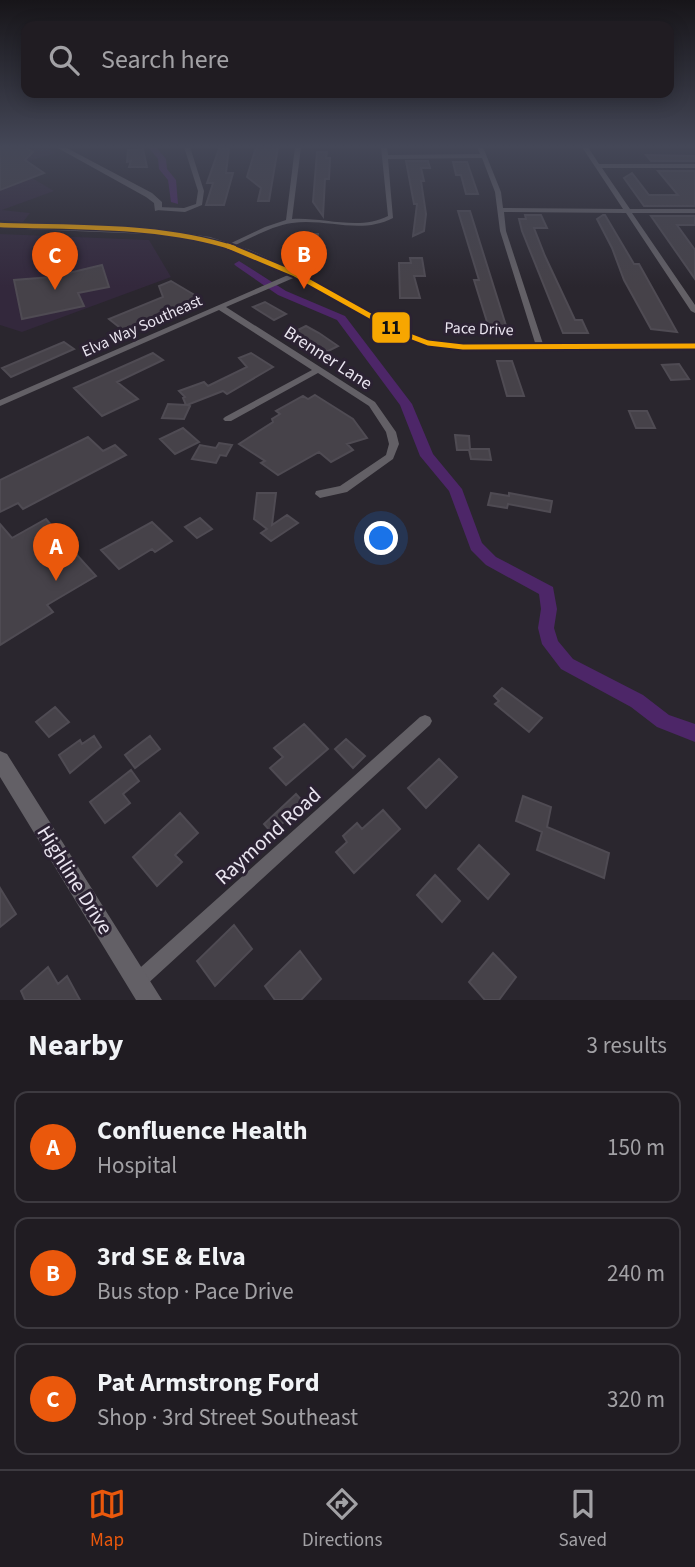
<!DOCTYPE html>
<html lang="en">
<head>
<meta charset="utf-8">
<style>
	:root { --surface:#201c22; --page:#28252a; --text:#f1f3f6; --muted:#a2a1a5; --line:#3d3a40; --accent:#ea580c }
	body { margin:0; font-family:"Source Sans 3",sans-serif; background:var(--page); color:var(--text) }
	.you { position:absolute; left:382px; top:539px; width:24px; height:24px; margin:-18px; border:5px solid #fff; border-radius:50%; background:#1a73e8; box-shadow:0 0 0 10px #1a73e833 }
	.badge { display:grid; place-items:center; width:46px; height:46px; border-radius:50%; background:var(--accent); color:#fff; font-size:23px; font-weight:700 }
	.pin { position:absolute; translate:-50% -58px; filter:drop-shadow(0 2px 4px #0008) }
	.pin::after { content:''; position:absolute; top:37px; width:24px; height:21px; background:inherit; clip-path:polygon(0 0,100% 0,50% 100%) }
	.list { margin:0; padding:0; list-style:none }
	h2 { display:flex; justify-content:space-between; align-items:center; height:91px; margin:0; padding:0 28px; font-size:30px }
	h2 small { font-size:23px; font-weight:400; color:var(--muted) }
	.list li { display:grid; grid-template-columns:46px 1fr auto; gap:21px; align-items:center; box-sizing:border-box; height:112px; margin:0 14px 14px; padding:0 14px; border:2px solid var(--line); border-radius:14px }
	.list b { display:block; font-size:26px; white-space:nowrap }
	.list p { margin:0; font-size:23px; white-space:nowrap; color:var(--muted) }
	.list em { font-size:23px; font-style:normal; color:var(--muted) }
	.icon { flex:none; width:38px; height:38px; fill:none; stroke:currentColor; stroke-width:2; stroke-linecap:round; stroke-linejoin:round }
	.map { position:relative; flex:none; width:695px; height:1000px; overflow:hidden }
	.search { position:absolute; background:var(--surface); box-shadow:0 4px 18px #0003; left:21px; right:21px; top:21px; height:77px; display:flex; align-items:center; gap:18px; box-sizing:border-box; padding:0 24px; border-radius:14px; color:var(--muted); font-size:26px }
	.sheet { height:469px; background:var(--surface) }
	nav { display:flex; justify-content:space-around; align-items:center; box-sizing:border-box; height:98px; border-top:2px solid var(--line); background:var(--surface); font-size:19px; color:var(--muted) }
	nav a { display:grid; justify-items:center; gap:4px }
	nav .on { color:var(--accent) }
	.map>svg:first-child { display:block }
</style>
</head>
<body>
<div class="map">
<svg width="695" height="1000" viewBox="0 0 695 1000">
	<rect width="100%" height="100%" fill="#2a262e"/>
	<path fill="#33283c" d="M0,147H45L56,153L12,166L54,191L2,210L30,213L23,222L0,220Z
		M0,234L149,240L171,277L22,332L0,325Z"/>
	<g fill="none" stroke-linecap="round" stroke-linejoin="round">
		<path fill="#4d2668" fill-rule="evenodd" d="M148,147H156L166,159L167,169L176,180L178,204L171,202L168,180L159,169L158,159Z
			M239,261L286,291L345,316L412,404L433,454L462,489L482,543L496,557L553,587L557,609L554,628L558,641L573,659L643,695L669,715L695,724V742L657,727L631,707L561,669L542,644L538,628L541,609L539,594L486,565L471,550L449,491L420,456L400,405L337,320L278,295L236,266L234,264Z"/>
	</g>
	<path fill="#464249" stroke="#4f4b53" stroke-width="2" d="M0,147H24L33,152L25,160L44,173L0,190Z
		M256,147H278L269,201H258L261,188L247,177Z
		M229,148L226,173H233L224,205H206L213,183H207L219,149Z
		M143,149L147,167H129L131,161L127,162L128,150Z
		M317,152H327L326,158H330L329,179H325L323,216L313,202Z
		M646,155L695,156V161H651Z
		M406,161H428L430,168H421L424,181H421L426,214L424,231L413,236L417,204H414Z
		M453,162H467L478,194H466L461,175H456Z
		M658,171H695V206H644L624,178L632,173L649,195H678Z
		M458,211H470L508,332H494L492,325H488L474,280H479Z
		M525,215H541L547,228H534L545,256L575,320H582L588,333H563L522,231L519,219H526Z
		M603,215H605L634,264H639L677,332L651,329L624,280L612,248L597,219Z
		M651,216H695V225H677L695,250V279Z
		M307,234H318L315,269L300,260L302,243L306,245Z
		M410,258H422L425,276H414L420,298H400L399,263H411Z
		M102,265L109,287L78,293L84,306L22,319L14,280L52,277Z
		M171,281L198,297L123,330L109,319L163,297L159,286Z
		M265,302L286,314L274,320L253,307Z
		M306,326L319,333L338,346L324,353L294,332Z
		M64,342L74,349L11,377L2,368Z
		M153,353L163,360L117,382L138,399L102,416L74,388Z
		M251,353L273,367L227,394L223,391L187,405L190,406L184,419L162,418L168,404L186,405L183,398L185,397L179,391L204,382L208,386L247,367L239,358Z
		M497,361H512L524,396H507Z
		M679,364L689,379L671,380L662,365Z
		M315,395L353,419L367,438L347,444L353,450L331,462L319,452L278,475L261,463L265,461L239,444L273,422L272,419L280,414L276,411L303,396L308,399Z
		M629,411H647L655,428H636Z
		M183,428L199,442L175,454L160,439Z
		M455,435L469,436L470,449H489L491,460L471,459L469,450H457Z
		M88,437L103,451L115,445L126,455L23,509L18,503L0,512V480Z
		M219,443L232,445L226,456L220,455L216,463L192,459L200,445L216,448Z
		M257,493H276L272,525L287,515L298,523L271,541L261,533L267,529L254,519Z
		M491,493L509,496V493L552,501L550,512L508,504L507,508L488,505Z
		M200,518L212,529L197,538L185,527Z
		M46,519L59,534L45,542L64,563L77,555L96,576L47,605L53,612L0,645V524L12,538Z
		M152,522L172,541L155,552L152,549L119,569L101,550Z
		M502,688L542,718L529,732L495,704L499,701L494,696Z
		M55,707L69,722L49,737L36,722Z
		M304,724L328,749L286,785L270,768L283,757L274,748Z
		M94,736L101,747L70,773L59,755L80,740L82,744Z
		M150,736L160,749L135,768L125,755Z
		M346,739L365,756L353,768L335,749Z
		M439,759L457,777L426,808L408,788Z
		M131,770L139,781L123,794L130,803L105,823L90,802Z
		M296,794L304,803L272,833L264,824Z
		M523,796L551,807L547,827L609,853L604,878L537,850L542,832L516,821Z
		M383,810L400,829L354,873L336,852L347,842L343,836L357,823L362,829Z
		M180,813L198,833L175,855L182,862L157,886L133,857Z
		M479,845L509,874L488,899L458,869Z
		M435,875L460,901L442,922L417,895Z
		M0,888L16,914L0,927Z
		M234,925L252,949L215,986L197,961Z
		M300,951L321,979L301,1000H275L265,986Z
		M493,953L516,977L499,1000H485L469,982Z
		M48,967L58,984L67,976L80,1000H25L21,991Z"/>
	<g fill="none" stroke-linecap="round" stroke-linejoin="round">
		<path fill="#636066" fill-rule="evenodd" d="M184,147H190L204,191L202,205L185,212L156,210L155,209L158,207L184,208L196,204L198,191Z
			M295,147H301L292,219C323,217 360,231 388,216L381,147H387L388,155L480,154L477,147H483L501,192L503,208L623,209L582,147H588L599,164H695V168H602L630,209H695V213H632L695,305V313L691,311L626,213L504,212L506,231L544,347L543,349H537L500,231L495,192L482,158L388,159L393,218C361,235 326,218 292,223C271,226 250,239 231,247H227V245L265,227L286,220Z
			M295,272H298V276L226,307L375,402L396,432L399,444L393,459L347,492L320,498L315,494L316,491L340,486L386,455L389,444L386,432L369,406L318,373L231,421H225L223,419L225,417L312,370L219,310L0,406V400Z
			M425,715L430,717L432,721L430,725L144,987L138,990L132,987L129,981L132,975L420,717Z"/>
		<path fill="#636066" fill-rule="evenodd" d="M56,147H65L152,193L162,202V209L155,211L154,203L146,197Z
			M0,222L149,228L210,237L250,250L298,272L403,330L430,340L463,344L695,343V349L463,350L428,346L395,334L292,276L244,254L206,241L149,234L0,228Z
			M0,751L7,754L162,1000H136L0,777Z"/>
		<defs>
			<path id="bus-1-far1" d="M0,225C77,228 160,224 234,248"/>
			<path id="bus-1" d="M228,246L295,274L399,332L428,343L463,347L695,346"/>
		</defs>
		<use href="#bus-1-far1" stroke="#2b2232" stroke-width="7"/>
		<use href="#bus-1" stroke="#2b2232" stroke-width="9"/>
		<use href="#bus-1-far1" stroke="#f7a600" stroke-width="4.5"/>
		<use href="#bus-1" stroke="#f7a600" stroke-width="5"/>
	</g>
	<linearGradient id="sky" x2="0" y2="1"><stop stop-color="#171519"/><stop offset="0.51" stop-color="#444757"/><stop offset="1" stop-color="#444757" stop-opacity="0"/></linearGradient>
	<rect width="695" height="287" fill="url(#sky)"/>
	<g text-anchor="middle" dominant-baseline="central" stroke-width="6" stroke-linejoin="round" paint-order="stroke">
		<g font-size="16" fill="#eae5f0" stroke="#2b2232">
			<text transform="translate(142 326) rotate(-24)">Elva Way Southeast</text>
			<text transform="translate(479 329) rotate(2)">Pace Drive</text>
		</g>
		<g font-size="18" fill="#eae5f0" stroke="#2b2232">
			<text transform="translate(328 358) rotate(33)">Brenner Lane</text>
		</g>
		<g font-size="21" fill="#eae5f0" stroke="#2b2232">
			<text transform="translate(268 836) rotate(-42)">Raymond Road</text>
			<text transform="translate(75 880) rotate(58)">Highline Drive</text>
		</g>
	</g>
	<rect stroke="#2b2232" stroke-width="2.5" x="371" y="311" width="40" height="33" rx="7" fill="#f7a600"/>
	<g font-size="19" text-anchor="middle" font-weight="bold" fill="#111">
		<text x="391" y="334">11</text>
	</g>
</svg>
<div class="you"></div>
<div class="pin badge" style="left:56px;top:581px">A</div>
<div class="pin badge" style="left:304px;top:289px">B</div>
<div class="pin badge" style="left:55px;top:290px">C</div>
<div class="search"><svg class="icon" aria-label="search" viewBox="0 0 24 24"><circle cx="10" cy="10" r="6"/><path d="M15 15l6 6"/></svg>Search here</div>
</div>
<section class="sheet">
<h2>Nearby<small>3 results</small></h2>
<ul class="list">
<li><span class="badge">A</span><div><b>Confluence Health</b><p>Hospital</p></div><em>150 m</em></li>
<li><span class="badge">B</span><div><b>3rd SE &amp; Elva</b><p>Bus stop · Pace Drive</p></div><em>240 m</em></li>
<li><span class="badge">C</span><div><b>Pat Armstrong Ford</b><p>Shop · 3rd Street Southeast</p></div><em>320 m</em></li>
</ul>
</section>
<nav>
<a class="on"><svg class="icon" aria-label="map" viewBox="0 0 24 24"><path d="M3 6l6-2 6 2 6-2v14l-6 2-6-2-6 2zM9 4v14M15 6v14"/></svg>Map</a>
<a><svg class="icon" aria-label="directions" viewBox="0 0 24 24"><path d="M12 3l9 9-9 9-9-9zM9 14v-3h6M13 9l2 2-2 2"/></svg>Directions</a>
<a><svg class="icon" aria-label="saved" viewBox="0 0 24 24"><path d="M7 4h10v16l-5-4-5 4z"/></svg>Saved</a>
</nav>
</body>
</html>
